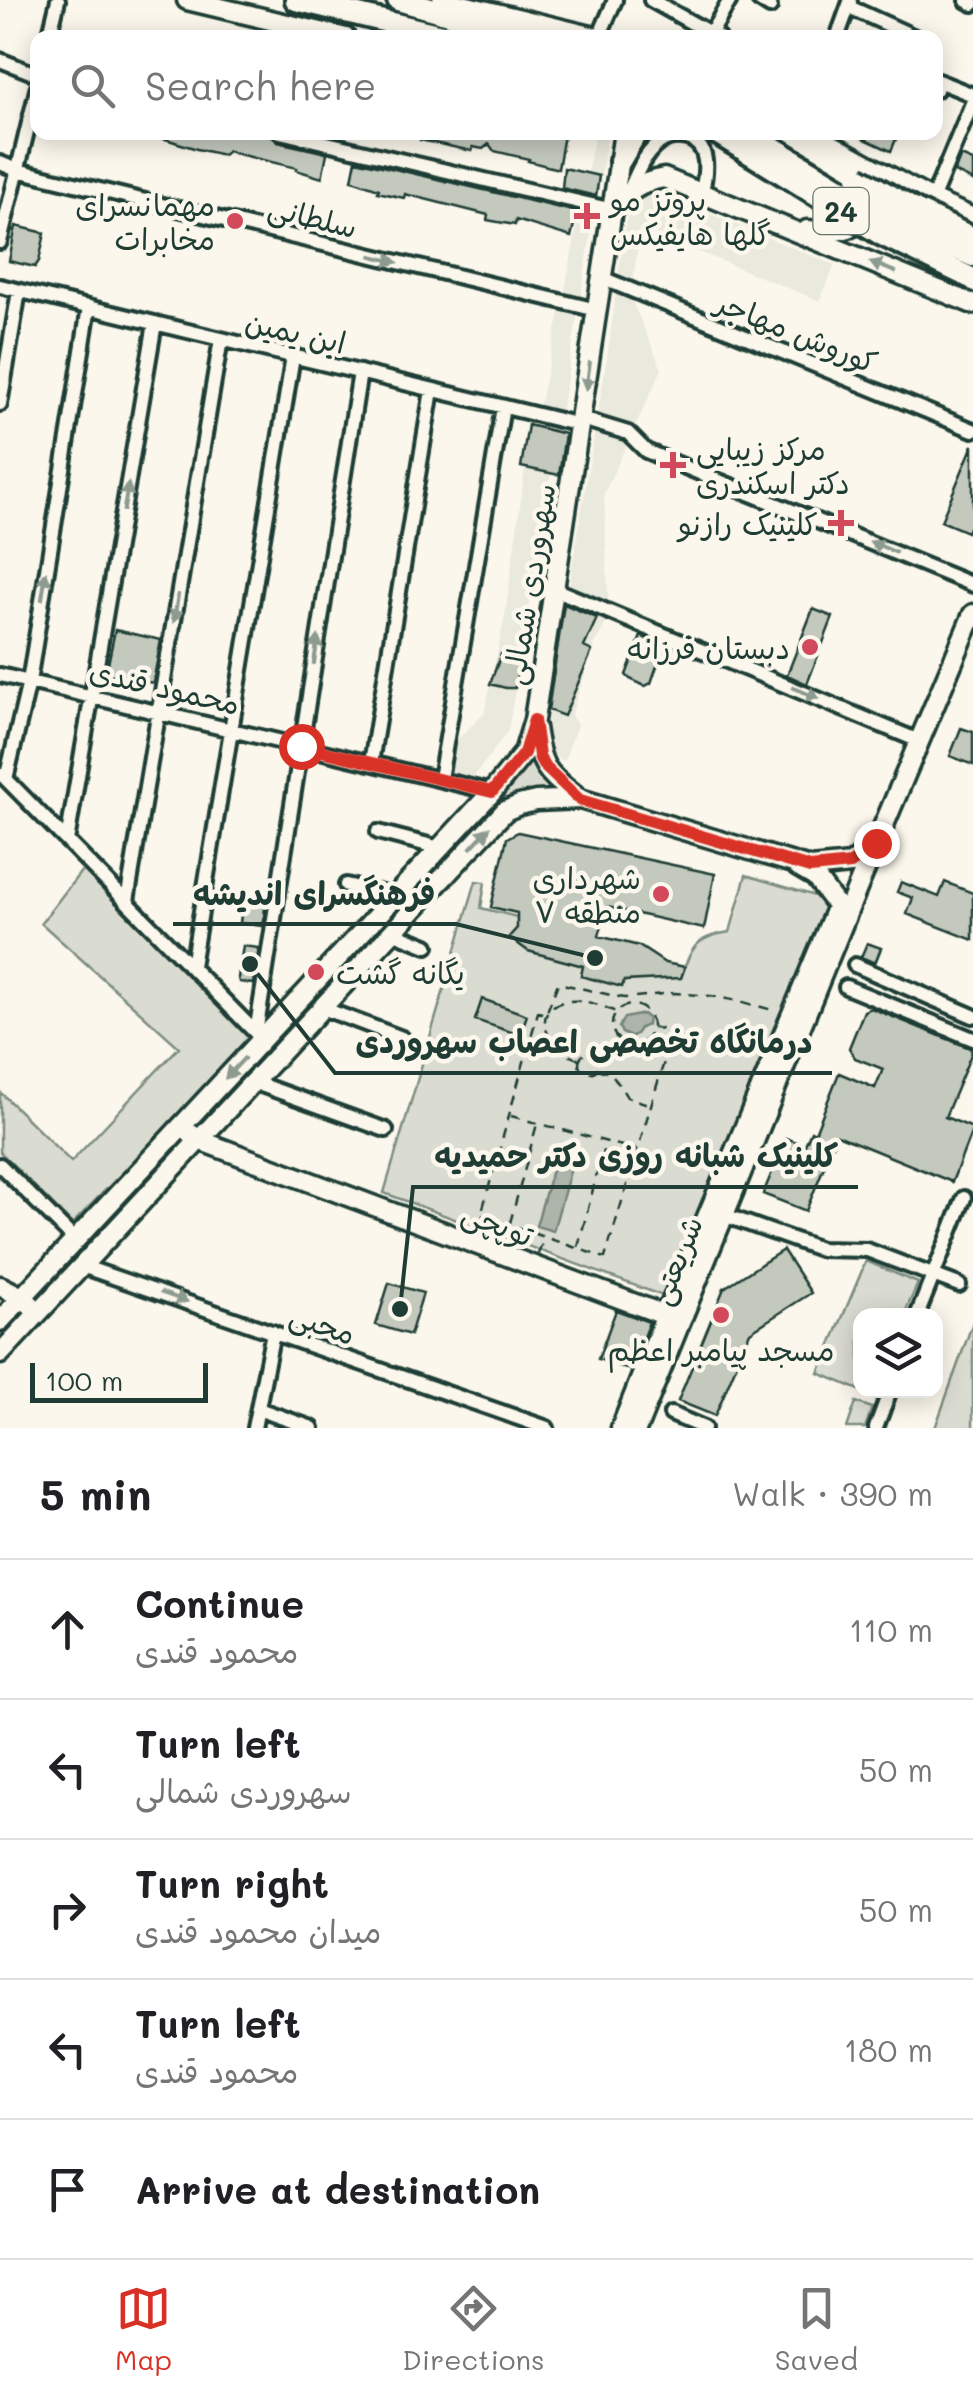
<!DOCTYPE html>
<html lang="en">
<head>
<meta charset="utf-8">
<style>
	:root { --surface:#fff; --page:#f6f6f6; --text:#202124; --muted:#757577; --line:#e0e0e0; --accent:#d93025 }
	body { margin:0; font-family:Mali,"Playpen Sans Arabic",sans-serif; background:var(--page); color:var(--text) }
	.controls { position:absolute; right:30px; bottom:30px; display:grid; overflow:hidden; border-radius:20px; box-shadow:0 5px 25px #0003 }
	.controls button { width:90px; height:90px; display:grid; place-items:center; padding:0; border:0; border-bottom:2px solid var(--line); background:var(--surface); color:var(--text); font:50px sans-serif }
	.scale { position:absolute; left:30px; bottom:25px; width:178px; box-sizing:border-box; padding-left:10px; border:5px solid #1f3d34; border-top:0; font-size:28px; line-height:35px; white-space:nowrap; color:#1f3d34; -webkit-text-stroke:8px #fbf7ec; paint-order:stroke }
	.stop { position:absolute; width:30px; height:30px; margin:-22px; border:8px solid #d93025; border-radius:50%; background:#fff }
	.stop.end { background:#d93025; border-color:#fff; box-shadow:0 2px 10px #0008 }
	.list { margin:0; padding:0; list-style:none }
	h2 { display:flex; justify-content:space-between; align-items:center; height:130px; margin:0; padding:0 40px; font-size:42px }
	h2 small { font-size:32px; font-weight:400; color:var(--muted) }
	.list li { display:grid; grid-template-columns:65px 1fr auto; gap:30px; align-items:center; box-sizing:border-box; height:140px; padding:0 40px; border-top:2px solid var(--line) }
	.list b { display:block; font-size:38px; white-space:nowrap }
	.list p { margin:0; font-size:32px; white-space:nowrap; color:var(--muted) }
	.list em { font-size:32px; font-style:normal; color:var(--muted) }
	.icon { flex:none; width:55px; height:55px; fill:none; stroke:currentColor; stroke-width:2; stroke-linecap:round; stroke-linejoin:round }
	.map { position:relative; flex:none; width:973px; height:1428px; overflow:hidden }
	.search { position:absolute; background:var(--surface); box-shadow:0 5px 25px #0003; left:30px; right:30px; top:30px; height:110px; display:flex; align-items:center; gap:25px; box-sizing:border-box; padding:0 35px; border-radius:20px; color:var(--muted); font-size:38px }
	.sheet { height:830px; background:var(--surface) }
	nav { display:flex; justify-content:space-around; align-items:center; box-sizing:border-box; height:140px; border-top:2px solid var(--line); background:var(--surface); font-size:28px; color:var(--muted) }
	nav a { display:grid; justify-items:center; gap:5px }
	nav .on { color:var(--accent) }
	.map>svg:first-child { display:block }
</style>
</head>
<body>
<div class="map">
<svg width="973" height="1428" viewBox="0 0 973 1428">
	<rect width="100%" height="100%" fill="#fbf7ec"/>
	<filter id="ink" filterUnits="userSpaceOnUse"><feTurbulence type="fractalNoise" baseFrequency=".01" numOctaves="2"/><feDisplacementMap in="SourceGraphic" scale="20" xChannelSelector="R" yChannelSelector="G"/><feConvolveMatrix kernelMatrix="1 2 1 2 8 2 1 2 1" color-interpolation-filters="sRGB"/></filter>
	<g filter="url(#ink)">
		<path fill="#eae9de" d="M595,133H608L508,731L472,779L451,773L455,741L484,714L505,616L525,469L564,295Z
			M654,191L835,265L820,301L640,228L631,299L662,369L604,493L609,617L595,644L571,715L577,725L564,761L546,750L548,713L608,351L625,226L632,197L640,192Z"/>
		<path fill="#dbdcd1" stroke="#7d8c82" stroke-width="2.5" d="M530,762L554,793L495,801Z
			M83,869L253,1039L72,1224L0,1152V1092L71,1162L179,1047L41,923Z
			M746,875L828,900L663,1296L384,1193L476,881L485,882L481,908L517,917V928L509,937L583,966L581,976L624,981L681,977C692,946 696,937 730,932Z
			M866,1261L918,1283L904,1315L860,1316V1390L873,1391L871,1395L819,1373Z
			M973,1322V1428H935Z
			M856,1402L872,1408L865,1428H847Z"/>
		<path fill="#adb4aa" stroke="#74847b" stroke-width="2.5" d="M643,1014L648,1018L647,1025L640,1028L637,1033L631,1037L622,1033L619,1027L624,1018Z
			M554,1163L571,1168L553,1231L536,1226Z"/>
		<path fill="#c4c9be" stroke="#1f3d34" stroke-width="2.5" d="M153,132H263L270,134L278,142L327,153L322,178L296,170L297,168L238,154L228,151L223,155L197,149L153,135Z
			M421,132H551L564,135L558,169L528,161L529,159L494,151L489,144L483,149L473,147L472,151L420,140Z
			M850,132H899L891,151Z
			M961,156L973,161V181L954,172Z
			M356,160L577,212L571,237L516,220L515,225L487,220L488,215L405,194L404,198L378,192L379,189L352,180Z
			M564,168L599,176L596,196L562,188Z
			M16,226L45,233L39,261L35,267L9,261Z
			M528,425L565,434L559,475L521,467Z
			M973,445V519L967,532L941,521Z
			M564,604L597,618L584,647L592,651L564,716L548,710Z
			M813,609L833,617L807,684L787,675Z
			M115,630L161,640L153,683L106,674Z
			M641,636L664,646L651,683L645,686L630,679L626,675Z
			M501,654L520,657L515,688H506L490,684Z
			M961,728L973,732V765L950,756Z
			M518,832L715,874L704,929L607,907L599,936L639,946L665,963L685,967L681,978L624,981L622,987L581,976L583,966L528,951L509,937L517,928V913L491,907L507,838Z
			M901,882L939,897L945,882L973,893V940L907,914L913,898L897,892Z
			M243,897L266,899L263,926L240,923Z
			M867,943L881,948L875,963L861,957Z
			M243,946L259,948L253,984L239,982L238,978Z
			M482,999L527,1015L520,1035L475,1020Z
			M871,1008L970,1048L972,1052L945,1117L973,1128L952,1182L837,1135L806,1211L763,1194L786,1138L805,1145L811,1131L815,1133L839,1073L875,1088L883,1069L855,1058L849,1048L864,1011Z
			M783,1250L811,1293L750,1332L715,1416L678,1401L724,1288Z
			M389,1283L423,1293L410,1335L376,1325Z
			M616,1310L649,1322L630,1370L598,1359Z"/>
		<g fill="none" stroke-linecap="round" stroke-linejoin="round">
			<defs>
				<path id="minor" d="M651,0L719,38
					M759,0L770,7
					M967,1L973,4
					M849,7L915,37
					M711,33L730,0
					M599,37L615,0
					M49,38L58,0
					M837,38L850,2
					M0,60L38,75
					M936,90L938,81L973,95
					M280,132L613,210
					M0,163L17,170L597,310
					M629,191C637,173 645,150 664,140C671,136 679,136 687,138C711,145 706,173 702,192
					M932,200L973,101
					M0,242L38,86
					M602,278L973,430
					M0,286L580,425
					M0,404L19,291
					M582,419L628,433L646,451L973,585
					M554,589L919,741
					M0,675L492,792
					M371,763L432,390
					M2,775L258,1035
					M6,779L29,682L89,307
					M440,779L503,407
					M378,832L440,848
					M67,841L155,323
					M346,885L395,896
					M127,901L221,339
					M392,932L427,946
					M855,965L973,1016
					M192,966L293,356
					M846,987L973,1039
					M322,1008L402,1038
					M256,1033L360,372
					M253,1082L386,1130
					M0,1165L75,1240
					M724,1215L820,1249L867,1250L959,1285
					M82,1266L547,1428
					M917,1316L964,1198
					M258,1409L312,1428
					M671,1414L704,1428
					M254,1428L273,1332
					M876,1428L890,1390"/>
				<path id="major" d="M187,0L346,38
					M442,0L599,38
					M809,132L932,200L973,218
					M613,210C627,192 641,182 664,178L973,304
					M807,230C831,232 854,234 870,212
					M535,727C541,771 547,772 580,799
					M191,1134L199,1140L675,1319
					M0,1286L22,1297L31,1305
					M0,1321L492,792L524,753L534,720L624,132
					M0,1354L505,811L519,805L536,801L580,799L810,868L851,864L876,843
					M621,1428L666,1315L837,906L815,877L798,867
					M637,1428L859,884L973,614"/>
				<path id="highway" d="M296,0L454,38
					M398,0L535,38
					M788,132L858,177
					M620,161L637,132"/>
			</defs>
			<use href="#minor" stroke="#1f3d34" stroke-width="20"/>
			<use href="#major" stroke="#1f3d34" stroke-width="25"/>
			<use href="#highway" stroke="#1f3d34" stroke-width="28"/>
			<path stroke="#1f3d34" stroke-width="2.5" stroke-dasharray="10 8" stroke-linecap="butt" d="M612 1025a20 20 0 1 1 40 0a20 20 0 1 1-40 0Z
				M652,1027L673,1032L605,1258L481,1215L538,1012L546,1014L558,983L624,998L674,993L711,996L743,1002L776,1011
				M579 1063a10 10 0 1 1 20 0a10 10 0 1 1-20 0Z
				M579,1059C549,1053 525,1006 569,1001C585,999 602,1006 616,1012
				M597,1069L612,1074L627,1097L651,1105
				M511,1116L637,1150
				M510,1223L537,1124
				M578,1247L605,1143
				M538,1254L544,1238"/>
			<use href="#minor" stroke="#fbf7ec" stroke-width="12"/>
			<use href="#major" stroke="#fbf7ec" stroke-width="18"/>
			<use href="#highway" stroke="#fbf7ec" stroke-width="20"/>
			<defs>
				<path id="highway-bridge" d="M715,132L882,235L973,279
					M748,132L881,213L911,229L973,256
					M858,177L915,210L973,238"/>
			</defs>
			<use href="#highway-bridge" stroke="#1f3d34" stroke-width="28" stroke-linecap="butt"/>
			<use href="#highway-bridge" stroke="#fbf7ec" stroke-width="20"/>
		</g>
		<defs><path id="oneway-solid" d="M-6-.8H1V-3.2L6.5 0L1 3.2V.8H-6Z" transform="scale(2.5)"/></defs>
		<g fill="#8d9a90">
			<use href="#oneway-solid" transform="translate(384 259) rotate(14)"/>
			<use href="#oneway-solid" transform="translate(883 267) rotate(-158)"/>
			<use href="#oneway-solid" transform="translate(588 376) rotate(98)"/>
			<use href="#oneway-solid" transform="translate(126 497) rotate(-80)"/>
			<use href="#oneway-solid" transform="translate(883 547) rotate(-157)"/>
			<use href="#oneway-solid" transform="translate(44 586) rotate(-81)"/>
			<use href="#oneway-solid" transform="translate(176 608) rotate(99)"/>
			<use href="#oneway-solid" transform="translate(316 650) rotate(-81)"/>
			<use href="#oneway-solid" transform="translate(806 693) rotate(23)"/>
			<use href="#oneway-solid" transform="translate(480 838) rotate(-47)"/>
			<use href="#oneway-solid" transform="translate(235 1068) rotate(133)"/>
			<use href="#oneway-solid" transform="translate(174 1297) rotate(19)"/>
		</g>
	</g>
	<g fill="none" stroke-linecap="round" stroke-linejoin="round" filter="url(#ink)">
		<path stroke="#d93025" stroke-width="12" d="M301,746L492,792L524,753L534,720L539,756L543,765L580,800L810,868L851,864L876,843"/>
	</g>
	<g fill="#d1495b" stroke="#fbf7ec" stroke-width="4">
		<path d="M582 201h10v10h10v10h-10v10h-10v-10h-10v-10h10z"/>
		<circle cx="235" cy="221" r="10"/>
		<path d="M668 450h10v10h10v10h-10v10h-10v-10h-10v-10h10z"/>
		<path d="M836 508h10v10h10v10h-10v10h-10v-10h-10v-10h10z"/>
		<circle cx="810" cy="647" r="10"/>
		<circle cx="661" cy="894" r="10"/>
		<circle cx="316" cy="972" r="10"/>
		<circle cx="721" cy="1315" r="10"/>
	</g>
	<g text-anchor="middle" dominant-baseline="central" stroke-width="9" stroke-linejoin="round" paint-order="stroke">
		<rect fill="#fbf7ec" stroke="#61756b" stroke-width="2.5" x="813.5" y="188" width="55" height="46" rx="8"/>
		<g font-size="28" font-weight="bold" fill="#1f3d34">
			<text x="841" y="211">24</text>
		</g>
		<g font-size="30" fill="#1f3d34" stroke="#fbf7ec" text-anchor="end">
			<text x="610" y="199" text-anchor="start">پروتز مو<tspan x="610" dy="34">گلها هایفیکس</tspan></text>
			<text x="215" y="204">مهمانسرای<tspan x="215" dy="34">مخابرات</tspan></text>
			<text x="696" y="448" text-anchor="start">مرکز زیبایی<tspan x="696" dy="34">دکتر اسکندری</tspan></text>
			<text x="818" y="523">کلینیک رازنو</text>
			<text x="790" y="647">دبستان فرزانه</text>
			<text x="641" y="877">شهرداری<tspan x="641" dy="34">منطقه ۷</tspan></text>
			<text x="336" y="972" text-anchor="start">یگانه گشت</text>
			<text x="721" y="1349" text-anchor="middle">مسجد پیامبر اعظم</text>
		</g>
		<g font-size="30" fill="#1f3d34" stroke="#fbf7ec">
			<text transform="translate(313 216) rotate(14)">سلطانی</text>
			<text transform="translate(296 331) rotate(13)">ابن یمین</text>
			<text transform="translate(797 331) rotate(22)">کوروش مهاجر</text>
			<text transform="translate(528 584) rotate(-81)">سهروردی شمالی</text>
			<text transform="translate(165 686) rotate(13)">محمود قندی</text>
			<text transform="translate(498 1223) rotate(21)">توپچی</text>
			<text transform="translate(675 1260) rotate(-68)">شریعتی</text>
			<text transform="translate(323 1323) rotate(19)">محبی</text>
		</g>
	</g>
	<path fill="none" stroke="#1f3d34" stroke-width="4" d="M595 958L456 924H173M250 964L335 1073H832M400 1309L413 1187H858"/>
	<g fill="#1f3d34" stroke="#fbf7ec" stroke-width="4">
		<circle cx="595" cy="958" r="10"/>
		<circle cx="250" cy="964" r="10"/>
		<circle cx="400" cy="1309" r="10"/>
	</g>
	<g font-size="32" text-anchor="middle" font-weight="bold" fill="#1f3d34" stroke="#fbf7ec" stroke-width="9" stroke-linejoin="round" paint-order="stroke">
		<text x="314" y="905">فرهنگسرای اندیشه</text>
		<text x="584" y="1053">درمانگاه تخصصی اعصاب سهروردی</text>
		<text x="636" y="1167">کلینیک شبانه روزی دکتر حمیدیه</text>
	</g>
</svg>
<div class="controls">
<button><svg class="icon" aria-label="layers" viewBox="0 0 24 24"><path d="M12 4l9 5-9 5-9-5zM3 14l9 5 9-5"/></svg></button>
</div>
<div class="scale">100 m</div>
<div class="stop" style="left:301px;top:746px"></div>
<div class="stop end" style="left:876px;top:843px"></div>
<div class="search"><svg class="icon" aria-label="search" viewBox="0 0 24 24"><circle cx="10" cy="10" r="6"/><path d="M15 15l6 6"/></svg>Search here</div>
</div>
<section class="sheet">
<h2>5 min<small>Walk · 390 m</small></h2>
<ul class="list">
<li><svg class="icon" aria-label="ahead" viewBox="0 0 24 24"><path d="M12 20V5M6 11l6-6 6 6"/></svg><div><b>Continue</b><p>محمود قندی</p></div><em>110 m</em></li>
<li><svg class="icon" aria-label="left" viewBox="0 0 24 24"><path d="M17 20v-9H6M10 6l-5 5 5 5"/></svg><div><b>Turn left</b><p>سهروردی شمالی</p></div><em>50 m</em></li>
<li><svg class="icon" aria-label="right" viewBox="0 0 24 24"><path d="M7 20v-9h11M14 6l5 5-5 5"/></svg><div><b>Turn right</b><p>میدان محمود قندی</p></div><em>50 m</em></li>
<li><svg class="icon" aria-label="left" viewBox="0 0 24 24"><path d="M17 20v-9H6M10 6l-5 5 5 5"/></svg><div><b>Turn left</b><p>محمود قندی</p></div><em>180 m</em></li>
<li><svg class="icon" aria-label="arrive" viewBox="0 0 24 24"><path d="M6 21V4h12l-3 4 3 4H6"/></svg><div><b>Arrive at destination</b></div></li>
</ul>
</section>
<nav>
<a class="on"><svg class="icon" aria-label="map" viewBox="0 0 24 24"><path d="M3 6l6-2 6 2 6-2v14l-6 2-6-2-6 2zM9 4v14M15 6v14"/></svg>Map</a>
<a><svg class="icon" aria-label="directions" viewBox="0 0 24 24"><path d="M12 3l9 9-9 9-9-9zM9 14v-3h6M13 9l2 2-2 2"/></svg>Directions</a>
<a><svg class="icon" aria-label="saved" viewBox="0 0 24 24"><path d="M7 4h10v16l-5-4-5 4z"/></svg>Saved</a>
</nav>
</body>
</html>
